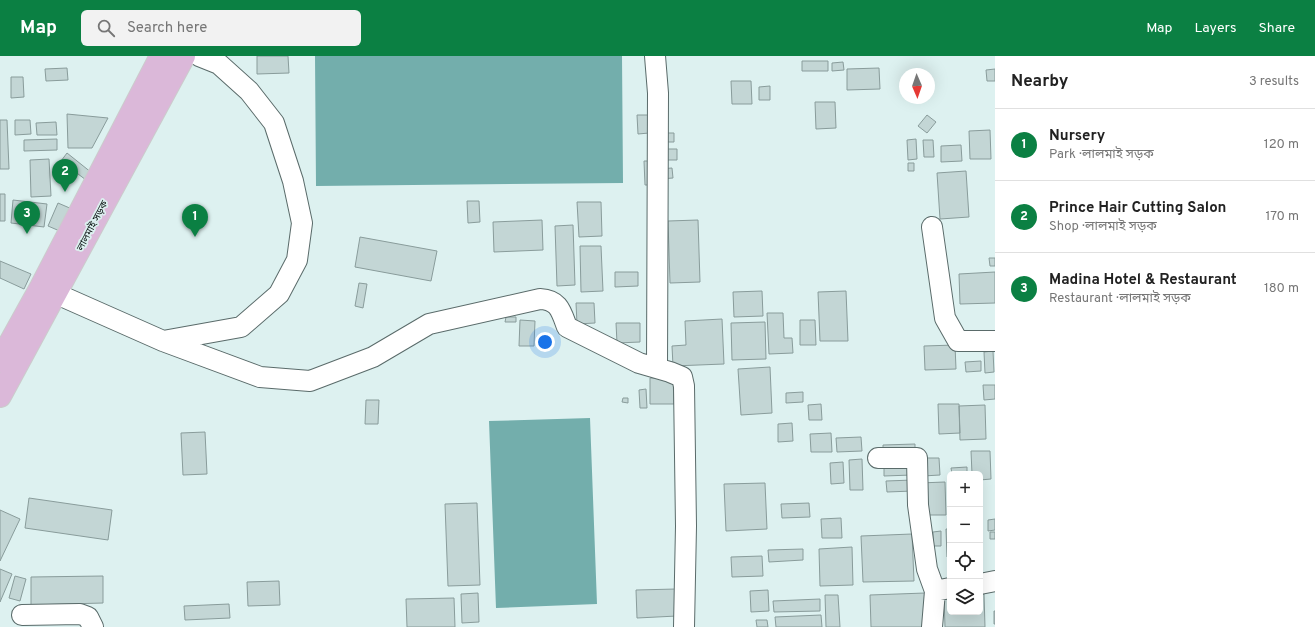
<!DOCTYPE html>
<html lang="en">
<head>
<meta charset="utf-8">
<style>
	:root { --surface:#fff; --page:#f2f2f2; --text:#222; --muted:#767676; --line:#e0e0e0; --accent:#0b8043 }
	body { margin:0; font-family:Overpass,"Noto Sans Bengali",sans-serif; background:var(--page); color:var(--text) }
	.controls { position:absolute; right:12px; bottom:12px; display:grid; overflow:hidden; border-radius:6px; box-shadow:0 4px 16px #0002 }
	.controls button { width:36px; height:36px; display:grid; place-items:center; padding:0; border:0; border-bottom:1px solid var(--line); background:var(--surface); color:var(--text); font:20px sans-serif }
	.compass { position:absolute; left:899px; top:12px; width:36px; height:36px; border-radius:50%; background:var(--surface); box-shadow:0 4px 16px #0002; rotate:178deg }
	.you { position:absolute; left:545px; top:286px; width:14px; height:14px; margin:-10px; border:3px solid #fff; border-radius:50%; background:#1a73e8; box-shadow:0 0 0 6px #1a73e833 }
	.badge { display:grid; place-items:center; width:26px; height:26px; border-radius:50%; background:var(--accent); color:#fff; font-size:13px; font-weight:700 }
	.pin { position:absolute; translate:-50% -33px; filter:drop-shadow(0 1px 2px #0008) }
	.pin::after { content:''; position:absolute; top:21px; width:14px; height:12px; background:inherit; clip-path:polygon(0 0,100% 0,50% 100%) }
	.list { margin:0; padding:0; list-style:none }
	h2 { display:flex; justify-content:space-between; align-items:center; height:52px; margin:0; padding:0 16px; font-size:17px }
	h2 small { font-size:13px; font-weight:400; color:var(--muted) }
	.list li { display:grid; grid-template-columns:26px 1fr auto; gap:12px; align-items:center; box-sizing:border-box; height:72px; padding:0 16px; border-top:1px solid var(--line) }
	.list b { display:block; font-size:15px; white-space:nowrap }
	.list p { margin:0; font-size:13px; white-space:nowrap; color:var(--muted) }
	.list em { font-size:13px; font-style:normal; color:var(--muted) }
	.icon { flex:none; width:22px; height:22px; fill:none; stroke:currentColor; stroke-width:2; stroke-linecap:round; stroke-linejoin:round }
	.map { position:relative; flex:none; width:995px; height:571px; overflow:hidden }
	header { display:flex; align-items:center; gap:24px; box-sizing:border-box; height:56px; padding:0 20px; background:var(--accent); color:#fff }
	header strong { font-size:19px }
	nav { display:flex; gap:22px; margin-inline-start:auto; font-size:14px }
	.search { width:280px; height:36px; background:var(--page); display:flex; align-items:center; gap:10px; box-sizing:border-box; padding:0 14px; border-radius:6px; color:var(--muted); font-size:15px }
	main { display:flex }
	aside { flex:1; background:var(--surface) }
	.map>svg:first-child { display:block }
</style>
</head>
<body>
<header>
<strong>Map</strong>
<div class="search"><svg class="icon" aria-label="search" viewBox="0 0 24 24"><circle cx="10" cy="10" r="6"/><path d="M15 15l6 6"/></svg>Search here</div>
<nav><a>Map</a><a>Layers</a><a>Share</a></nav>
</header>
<main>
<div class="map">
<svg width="995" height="571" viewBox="0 0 995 571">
	<rect width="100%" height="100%" fill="#ddf1f0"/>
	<path fill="#73aeac" d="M315,0H622L623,127L316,130Z
		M590,362L597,548L496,552L489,365Z"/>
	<path fill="#c3d6d5" stroke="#899c9b" d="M257,0H288L289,17L257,18Z
		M802,5H828V15H802Z
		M843,6L844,14L832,15V7Z
		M67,12L68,24L46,25L45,13Z
		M879,12L880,33L847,34V13Z
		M995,13V25H987L986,14Z
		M11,21H23L24,41L11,42Z
		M731,25H751L752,48H732Z
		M770,30V44H759V31Z
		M815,46H835L836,72L816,73Z
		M67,58L108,62L92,92H68Z
		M637,59H649V77L638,78Z
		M927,59L936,66L927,77L918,70Z
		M0,64H7L9,113H0Z
		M15,64H30L31,78L15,79Z
		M56,66L57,79H37L36,67Z
		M990,74L991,103H970L969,75Z
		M664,77H674V86H664Z
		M57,83V94L24,95V84Z
		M916,83L917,103L908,104L907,84Z
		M923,84H933L934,101H924Z
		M961,89L962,105L941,106V90Z
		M666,93H677V104H667Z
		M67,97L92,117L86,124L61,105Z
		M49,103L51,140L31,141L30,104Z
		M644,105H653L654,129H645Z
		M908,107H914V115H908Z
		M672,112L673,122L660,123L659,113Z
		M966,115L969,161L940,163L937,117Z
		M0,138H5V165H0Z
		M13,144L47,148L44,171L11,167Z
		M467,145H479L480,166L468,167Z
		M577,146H601L602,180L579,181Z
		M58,147L72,153L62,176L48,170Z
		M542,164L543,194L494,196L493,166Z
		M698,164L700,226L670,227L668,165Z
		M573,169L575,229L557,230L555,170Z
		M360,181L437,195L431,225L355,211Z
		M580,190H601L603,235L581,236Z
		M989,202H995V210H990Z
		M0,205L31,218L24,233L0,222Z
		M615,216H638V230L615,231Z
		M995,216V247L960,248L959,218Z
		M359,227L367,228L363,252L355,250Z
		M762,235L763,260L734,261L733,236Z
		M846,235L848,285H820L818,236Z
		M576,247H594L595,267L577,268Z
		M767,257H783L784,282H792L793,297L769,298Z
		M506,261H516V266H505Z
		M722,263L724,308L673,310L672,290L686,289L685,265Z
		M520,264L535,265L534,290H519Z
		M800,264H815L816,289H800Z
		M765,266L766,303L732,304L731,267Z
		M616,267H640V286L617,287Z
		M955,289L956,313L925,314L924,290Z
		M993,295L994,316L985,317L984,296Z
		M981,305V315L966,316L965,306Z
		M770,311L772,357L741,359L738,313Z
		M650,322H673L674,348H650Z
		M983,329H995V343L984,344Z
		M646,333L647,352H640L639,334Z
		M803,336V346L786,347V337Z
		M623,342H628V347L622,346Z
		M366,344H379L378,368H365Z
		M821,348L822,364H809L808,349Z
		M938,348H959L960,377L939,378Z
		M985,349L986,383L960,384L959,350Z
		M792,367L793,385L778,386V368Z
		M205,376L207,418L183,419L181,377Z
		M831,377L832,396H811L810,378Z
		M861,381L862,395L837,396L836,382Z
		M915,388V397L883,398V389Z
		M971,395H990L991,423L980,424V418H972Z
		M922,402H939L940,419L923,420Z
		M862,403L863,434H850L849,404Z
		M843,406L844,427L831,428L830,407Z
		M911,410L912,419L884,420V411Z
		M967,411V418H952L951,412Z
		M913,424V435L887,436L886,425Z
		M945,426L946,459H921L919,427Z
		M765,427L767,473L726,475L724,428Z
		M29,442L112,454L108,484L25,472Z
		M477,447L480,529L448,530L445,448Z
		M809,447L810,461L782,462L781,448Z
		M0,454L20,463L0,505Z
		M841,462L842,482H822L821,463Z
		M980,463L982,496H980Z
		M995,463V474L988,475V464Z
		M946,473H950V501H947Z
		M941,475V490H933V476Z
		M990,476H995V483H990Z
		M912,478L914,525L863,526L861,480Z
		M852,491L853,529L820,530L819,493Z
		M803,493V504L769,506L768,494Z
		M762,500L763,520L732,521L731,501Z
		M0,513L12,518L0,546Z
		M15,520L26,523L20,545L9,542Z
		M103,520V547L31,549V521Z
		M279,525L280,549L248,550L247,526Z
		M676,533L677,560L637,562L636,534Z
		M768,534L769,555L751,556L750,535Z
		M478,537L479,566L462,567L461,538Z
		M925,537L927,571H871L870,539Z
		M984,538L985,571H945L944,540L950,539V556H980V539Z
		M825,539H838L840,571H826Z
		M454,542L455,571H407L406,543Z
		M820,543V555L774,556L773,545Z
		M229,548L230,562L185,564L184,550Z
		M994,555H995V568H994Z
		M821,559L822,571H776L775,561Z
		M756,564H767L768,571H757Z"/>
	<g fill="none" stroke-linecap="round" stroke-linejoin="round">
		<defs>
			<path id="minor" d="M655,0L658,37L657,312
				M932,171L945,262L958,285H995
				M41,231L163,285L260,321L310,325L373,301L429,268L540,243C559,244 561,255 567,271L639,307L670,316L682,321L684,330L686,470L684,571
				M163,285L241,271L279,238L297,204L302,167L293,125L274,67L249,35L219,8L199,0
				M878,402H917L918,449L927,513L935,535
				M980,528L995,525
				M22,559L80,558L88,561L93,571
				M932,571L935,535L950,532"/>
			<path id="primary" d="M0,305L41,231L161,0
				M0,340L184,0"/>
		</defs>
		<use href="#minor" stroke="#5a6b6a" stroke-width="22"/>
		<use href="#primary" stroke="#cbcccc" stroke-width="24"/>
		<use href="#minor" stroke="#fff" stroke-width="20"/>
		<use href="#primary" stroke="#dbb8d9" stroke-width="22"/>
	</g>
	<g text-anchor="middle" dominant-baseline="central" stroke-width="3.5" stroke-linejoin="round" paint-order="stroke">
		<g font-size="10" fill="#111918" stroke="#ddf1f0">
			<text transform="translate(93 170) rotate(-62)">লালমাই সড়ক</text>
		</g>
	</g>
</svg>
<div class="controls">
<button>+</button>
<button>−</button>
<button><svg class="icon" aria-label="locate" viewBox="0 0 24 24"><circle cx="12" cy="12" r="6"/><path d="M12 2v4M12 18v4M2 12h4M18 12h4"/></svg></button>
<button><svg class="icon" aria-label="layers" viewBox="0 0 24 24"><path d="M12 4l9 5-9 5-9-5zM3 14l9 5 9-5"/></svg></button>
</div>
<svg class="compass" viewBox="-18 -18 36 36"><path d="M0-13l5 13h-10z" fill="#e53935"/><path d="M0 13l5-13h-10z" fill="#767676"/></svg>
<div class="you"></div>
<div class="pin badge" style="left:195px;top:181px">1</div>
<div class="pin badge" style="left:65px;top:136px">2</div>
<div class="pin badge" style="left:27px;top:178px">3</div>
</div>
<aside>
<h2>Nearby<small>3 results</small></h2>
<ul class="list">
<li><span class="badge">1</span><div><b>Nursery</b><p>Park · লালমাই সড়ক</p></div><em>120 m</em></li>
<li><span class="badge">2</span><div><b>Prince Hair Cutting Salon</b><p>Shop · লালমাই সড়ক</p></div><em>170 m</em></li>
<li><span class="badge">3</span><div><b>Madina Hotel &amp; Restaurant</b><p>Restaurant · লালমাই সড়ক</p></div><em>180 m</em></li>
</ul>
</aside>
</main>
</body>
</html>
